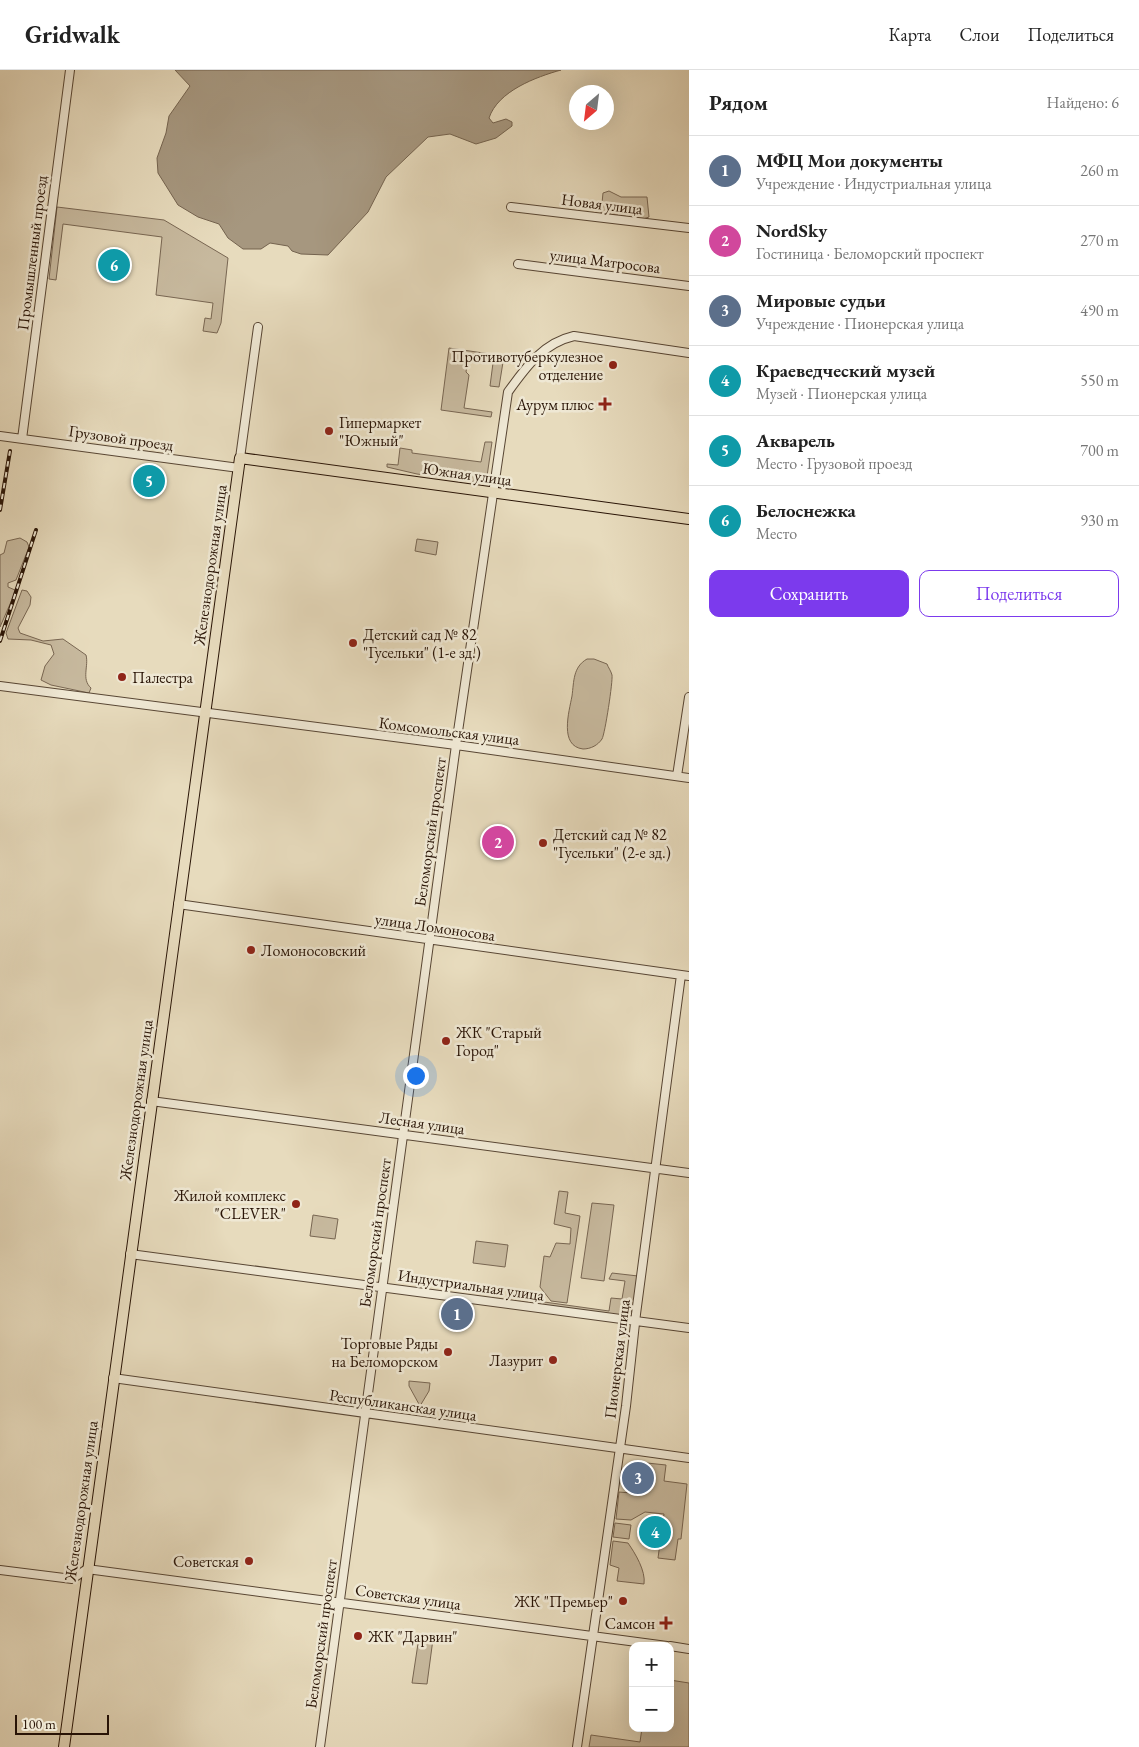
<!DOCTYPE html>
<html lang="ru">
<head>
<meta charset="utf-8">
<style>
	:root { --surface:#fff; --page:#f6f6f6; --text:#222; --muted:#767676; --line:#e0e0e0; --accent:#7c3aed }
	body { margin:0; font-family:"EB Garamond",serif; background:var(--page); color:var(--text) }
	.controls { position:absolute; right:15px; bottom:15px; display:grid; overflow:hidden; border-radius:10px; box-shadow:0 5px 20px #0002 }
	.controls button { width:45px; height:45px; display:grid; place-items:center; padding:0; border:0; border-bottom:1px solid var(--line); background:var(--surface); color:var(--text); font:25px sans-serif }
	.compass { position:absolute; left:569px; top:15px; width:45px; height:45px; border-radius:50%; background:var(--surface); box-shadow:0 5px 20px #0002; rotate:208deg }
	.scale { position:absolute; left:15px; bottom:12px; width:94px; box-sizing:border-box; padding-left:5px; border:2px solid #291406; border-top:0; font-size:14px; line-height:18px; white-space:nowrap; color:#291406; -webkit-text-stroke:4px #efe8d4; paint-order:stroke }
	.you { position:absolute; left:415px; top:1005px; width:18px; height:18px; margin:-12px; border:4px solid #fff; border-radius:50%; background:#1a73e8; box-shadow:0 0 0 8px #1a73e833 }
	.badge { display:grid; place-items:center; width:32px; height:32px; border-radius:50%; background:var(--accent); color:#fff; font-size:16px; font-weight:700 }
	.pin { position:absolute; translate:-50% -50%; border:2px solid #fff; box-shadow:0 1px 5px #0006 }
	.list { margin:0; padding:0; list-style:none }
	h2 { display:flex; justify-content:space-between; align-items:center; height:65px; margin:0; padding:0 20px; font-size:21px }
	h2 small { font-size:16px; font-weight:400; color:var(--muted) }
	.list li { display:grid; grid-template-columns:32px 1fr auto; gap:15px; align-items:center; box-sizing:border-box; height:70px; padding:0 20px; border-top:1px solid var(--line) }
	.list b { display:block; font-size:19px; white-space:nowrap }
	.list p { margin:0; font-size:16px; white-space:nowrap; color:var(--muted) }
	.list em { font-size:16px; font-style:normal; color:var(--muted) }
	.actions { display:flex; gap:10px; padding:15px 20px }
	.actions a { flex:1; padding:11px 0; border:1px solid var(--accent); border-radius:10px; text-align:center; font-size:18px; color:var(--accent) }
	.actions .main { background:var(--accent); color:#fff }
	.map { position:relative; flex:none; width:689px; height:1677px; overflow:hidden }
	header { display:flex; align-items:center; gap:30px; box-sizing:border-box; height:70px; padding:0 25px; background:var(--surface); border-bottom:1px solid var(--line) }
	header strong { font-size:24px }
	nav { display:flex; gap:28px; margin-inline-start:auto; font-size:18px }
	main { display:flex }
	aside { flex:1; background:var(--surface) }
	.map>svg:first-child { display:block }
</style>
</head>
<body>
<header>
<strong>Gridwalk</strong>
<nav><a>Карта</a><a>Слои</a><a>Поделиться</a></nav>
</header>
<main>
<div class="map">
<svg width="689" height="1677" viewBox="0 0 689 1677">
	<rect width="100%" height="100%" fill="#e7dbbd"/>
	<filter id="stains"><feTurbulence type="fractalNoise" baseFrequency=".004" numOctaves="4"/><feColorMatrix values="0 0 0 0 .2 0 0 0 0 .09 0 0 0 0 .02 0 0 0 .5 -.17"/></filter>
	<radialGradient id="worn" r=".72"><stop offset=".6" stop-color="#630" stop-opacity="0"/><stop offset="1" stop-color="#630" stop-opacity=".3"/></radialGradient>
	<path fill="#c7b99e" stroke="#786652" d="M609,121L621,127H647L649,147L643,149L601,143L603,123Z
		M57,137L164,150L228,188L221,253L217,263L203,261L205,248L211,249L213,233L156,225L162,167L63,154L56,210L49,209Z
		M449,278L504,286L499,317L490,316L493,293L468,289L466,302L469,305L464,338L492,342L491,347L441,340Z
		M485,372H492L486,413L417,404L387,397V394L398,395L400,378L412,380V383L481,392Z
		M20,468L27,472L29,477L16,510L8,513V517L15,520L14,525L0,557V485L4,483L7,471Z
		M417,469L438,472L436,485L415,481Z
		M22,520L27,521L31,527L30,535L18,558L20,563L43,571L63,569L86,585C89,596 81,609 91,618L89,623L51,615L41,610L45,596L54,584L51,575L31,570L8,569L6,563Z
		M587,589H594L607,594C608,597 611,601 612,605C613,611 605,664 602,669C598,675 591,679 583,679C559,676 569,642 572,626C574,611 573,597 587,589Z
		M559,1121L568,1122L565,1143L580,1146L567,1233L551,1231L540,1217L544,1186L550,1187L556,1173L570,1174L571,1158L554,1154Z
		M592,1133L614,1135L604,1211L581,1208Z
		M313,1145L338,1149L335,1169L310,1166Z
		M476,1171L508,1175L505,1197L473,1193Z
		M612,1203L638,1206L633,1242L624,1241L623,1246L536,1235L537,1231L609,1241L611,1228L622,1229L625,1211L609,1209Z
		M409,1311L430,1313L429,1321L420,1336L409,1316Z
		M647,1393L666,1395L664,1411L687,1414L681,1469H678L675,1490L658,1488L664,1444L645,1442L631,1450L616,1449L619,1422L643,1424Z
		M615,1453L631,1455L629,1469L613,1467Z
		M613,1471L628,1473C635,1483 646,1501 644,1514L617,1511L619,1498L610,1495Z
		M419,1567L433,1569L427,1614L412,1613Z
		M670,1610L689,1613V1677H589L591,1665L640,1672L642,1658H670Z"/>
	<path fill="#a6977f" stroke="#74634f" d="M175,0H561C536,7 498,21 489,48L493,53L506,49L512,52V56L496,68L476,74L450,64L428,67L386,107L368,142L328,185L301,184L292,181L288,176L270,173L261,179H243L228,168L219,154L198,147L178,135L158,103L157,88L166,63L169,46L190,16Z"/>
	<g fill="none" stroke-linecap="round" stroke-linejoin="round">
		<defs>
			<path id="minor" d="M511,137L689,158
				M518,194L689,216
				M0,366L239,398
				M22,369L70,0
				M240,388L258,257
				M0,616L456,675L689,708
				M677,706L689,627
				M178,834L689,906
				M151,1031L689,1103
				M130,1184L689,1258
				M113,1308L689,1388
				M0,1500L72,1509L87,1499L667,1576
				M670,1576L689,1579
				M320,1677L456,675L508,322C526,297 543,273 574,266L689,283
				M577,1677L626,1336L636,1244L681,905"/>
			<path id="major" d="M64,1677L240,388L689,449"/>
		</defs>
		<use href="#minor" stroke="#584634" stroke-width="10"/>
		<use href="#major" stroke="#291406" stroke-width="12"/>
		<use href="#minor" stroke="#efe8d4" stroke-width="8"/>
		<use href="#major" stroke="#e7dbbd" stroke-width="10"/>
		<defs>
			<path id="rail" d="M0,440L10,381
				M0,571L36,460"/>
		</defs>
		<use href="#rail" stroke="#291406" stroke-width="4"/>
		<use href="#rail" stroke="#efe8d4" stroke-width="2" stroke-dasharray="5.5" stroke-linecap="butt"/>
	</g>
	<g fill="#8f2418" stroke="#efe8d4" stroke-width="2">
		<circle cx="613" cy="295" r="5"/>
		<path d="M602.5 326.5h5v5h5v5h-5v5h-5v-5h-5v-5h5z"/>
		<circle cx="329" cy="361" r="5"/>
		<circle cx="353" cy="573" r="5"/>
		<circle cx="122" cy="607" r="5"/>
		<circle cx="543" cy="773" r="5"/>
		<circle cx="251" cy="880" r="5"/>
		<circle cx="446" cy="971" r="5"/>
		<circle cx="296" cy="1134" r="5"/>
		<circle cx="448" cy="1282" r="5"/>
		<circle cx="553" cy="1290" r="5"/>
		<circle cx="249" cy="1491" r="5"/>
		<circle cx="623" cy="1531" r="5"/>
		<path d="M663.5 1545.5h5v5h5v5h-5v5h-5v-5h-5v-5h5z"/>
		<circle cx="358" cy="1566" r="5"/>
	</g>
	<g text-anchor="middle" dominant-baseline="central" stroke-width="5" stroke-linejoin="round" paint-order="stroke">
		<g font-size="16" fill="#291406" stroke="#efe8d4">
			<text transform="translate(602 134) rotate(7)">Новая улица</text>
			<text transform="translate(32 183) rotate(-83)">Промышленный проезд</text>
			<text transform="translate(605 191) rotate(7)">улица Матросова</text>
			<text transform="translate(121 368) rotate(8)">Грузовой проезд</text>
			<text transform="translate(467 404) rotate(8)">Южная улица</text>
			<text transform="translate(210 495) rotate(-82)">Железнодорожная улица</text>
			<text transform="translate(449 661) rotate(7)">Комсомольская улица</text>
			<text transform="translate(430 762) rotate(-82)">Беломорский проспект</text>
			<text transform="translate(435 857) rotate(8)">улица Ломоносова</text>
			<text transform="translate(136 1030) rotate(-82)">Железнодорожная улица</text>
			<text transform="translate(422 1053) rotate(8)">Лесная улица</text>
			<text transform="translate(375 1163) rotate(-82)">Беломорский проспект</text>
			<text transform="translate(471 1215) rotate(8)">Индустриальная улица</text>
			<text transform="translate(617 1289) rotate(-83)">Пионерская улица</text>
			<text transform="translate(403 1335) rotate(8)">Республиканская улица</text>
			<text transform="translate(81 1431) rotate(-82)">Железнодорожная улица</text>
			<text transform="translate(408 1527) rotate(8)">Советская улица</text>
			<text transform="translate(321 1564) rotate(-82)">Беломорский проспект</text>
		</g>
		<g font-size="16" fill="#291406" stroke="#efe8d4" text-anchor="end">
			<text x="603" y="286">Противотуберкулезное<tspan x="603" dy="18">отделение</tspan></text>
			<text x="594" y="334">Аурум плюс</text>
			<text x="339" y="352" text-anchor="start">Гипермаркет<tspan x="339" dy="18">"Южный"</tspan></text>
			<text x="363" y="564" text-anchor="start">Детский сад № 82<tspan x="363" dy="18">"Гусельки" (1-е зд.)</tspan></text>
			<text x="132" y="607" text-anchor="start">Палестра</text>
			<text x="553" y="764" text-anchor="start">Детский сад № 82<tspan x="553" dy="18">"Гусельки" (2-е зд.)</tspan></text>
			<text x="261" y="880" text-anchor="start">Ломоносовский</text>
			<text x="456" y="962" text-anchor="start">ЖК "Старый<tspan x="456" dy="18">Город"</tspan></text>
			<text x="286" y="1125">Жилой комплекс<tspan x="286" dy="18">"СLEVER"</tspan></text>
			<text x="438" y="1273">Торговые Ряды<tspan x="438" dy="18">на Беломорском</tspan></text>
			<text x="543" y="1290">Лазурит</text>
			<text x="239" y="1491">Советская</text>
			<text x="613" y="1531">ЖК "Премьер"</text>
			<text x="655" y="1553">Самсон</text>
			<text x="368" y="1566" text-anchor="start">ЖК "Дарвин"</text>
		</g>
	</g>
	<rect width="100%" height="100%" filter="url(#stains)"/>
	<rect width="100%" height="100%" fill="url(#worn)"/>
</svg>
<div class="controls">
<button>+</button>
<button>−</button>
</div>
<svg class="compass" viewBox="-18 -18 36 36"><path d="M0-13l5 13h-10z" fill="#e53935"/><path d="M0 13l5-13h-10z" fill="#767676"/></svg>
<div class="scale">100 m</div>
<div class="you"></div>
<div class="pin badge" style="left:457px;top:1244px;background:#5c6f8a">1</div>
<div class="pin badge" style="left:498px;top:772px;background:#d1479c">2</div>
<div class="pin badge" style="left:638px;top:1408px;background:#5c6f8a">3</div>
<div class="pin badge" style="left:655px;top:1462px;background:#0f9aa8">4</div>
<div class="pin badge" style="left:149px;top:411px;background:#0f9aa8">5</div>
<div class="pin badge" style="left:114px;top:195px;background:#0f9aa8">6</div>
</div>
<aside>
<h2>Рядом<small>Найдено: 6</small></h2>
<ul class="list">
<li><span class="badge" style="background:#5c6f8a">1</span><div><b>МФЦ Мои документы</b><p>Учреждение · Индустриальная улица</p></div><em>260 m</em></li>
<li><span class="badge" style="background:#d1479c">2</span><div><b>NordSky</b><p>Гостиница · Беломорский проспект</p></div><em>270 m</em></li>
<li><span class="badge" style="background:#5c6f8a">3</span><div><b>Мировые судьи</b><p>Учреждение · Пионерская улица</p></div><em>490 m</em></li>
<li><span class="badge" style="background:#0f9aa8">4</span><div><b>Краеведческий музей</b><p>Музей · Пионерская улица</p></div><em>550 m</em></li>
<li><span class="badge" style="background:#0f9aa8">5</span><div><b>Акварель</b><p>Место · Грузовой проезд</p></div><em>700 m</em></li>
<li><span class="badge" style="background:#0f9aa8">6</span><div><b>Белоснежка</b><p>Место</p></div><em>930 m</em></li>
</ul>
<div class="actions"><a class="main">Сохранить</a><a>Поделиться</a></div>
</aside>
</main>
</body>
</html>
